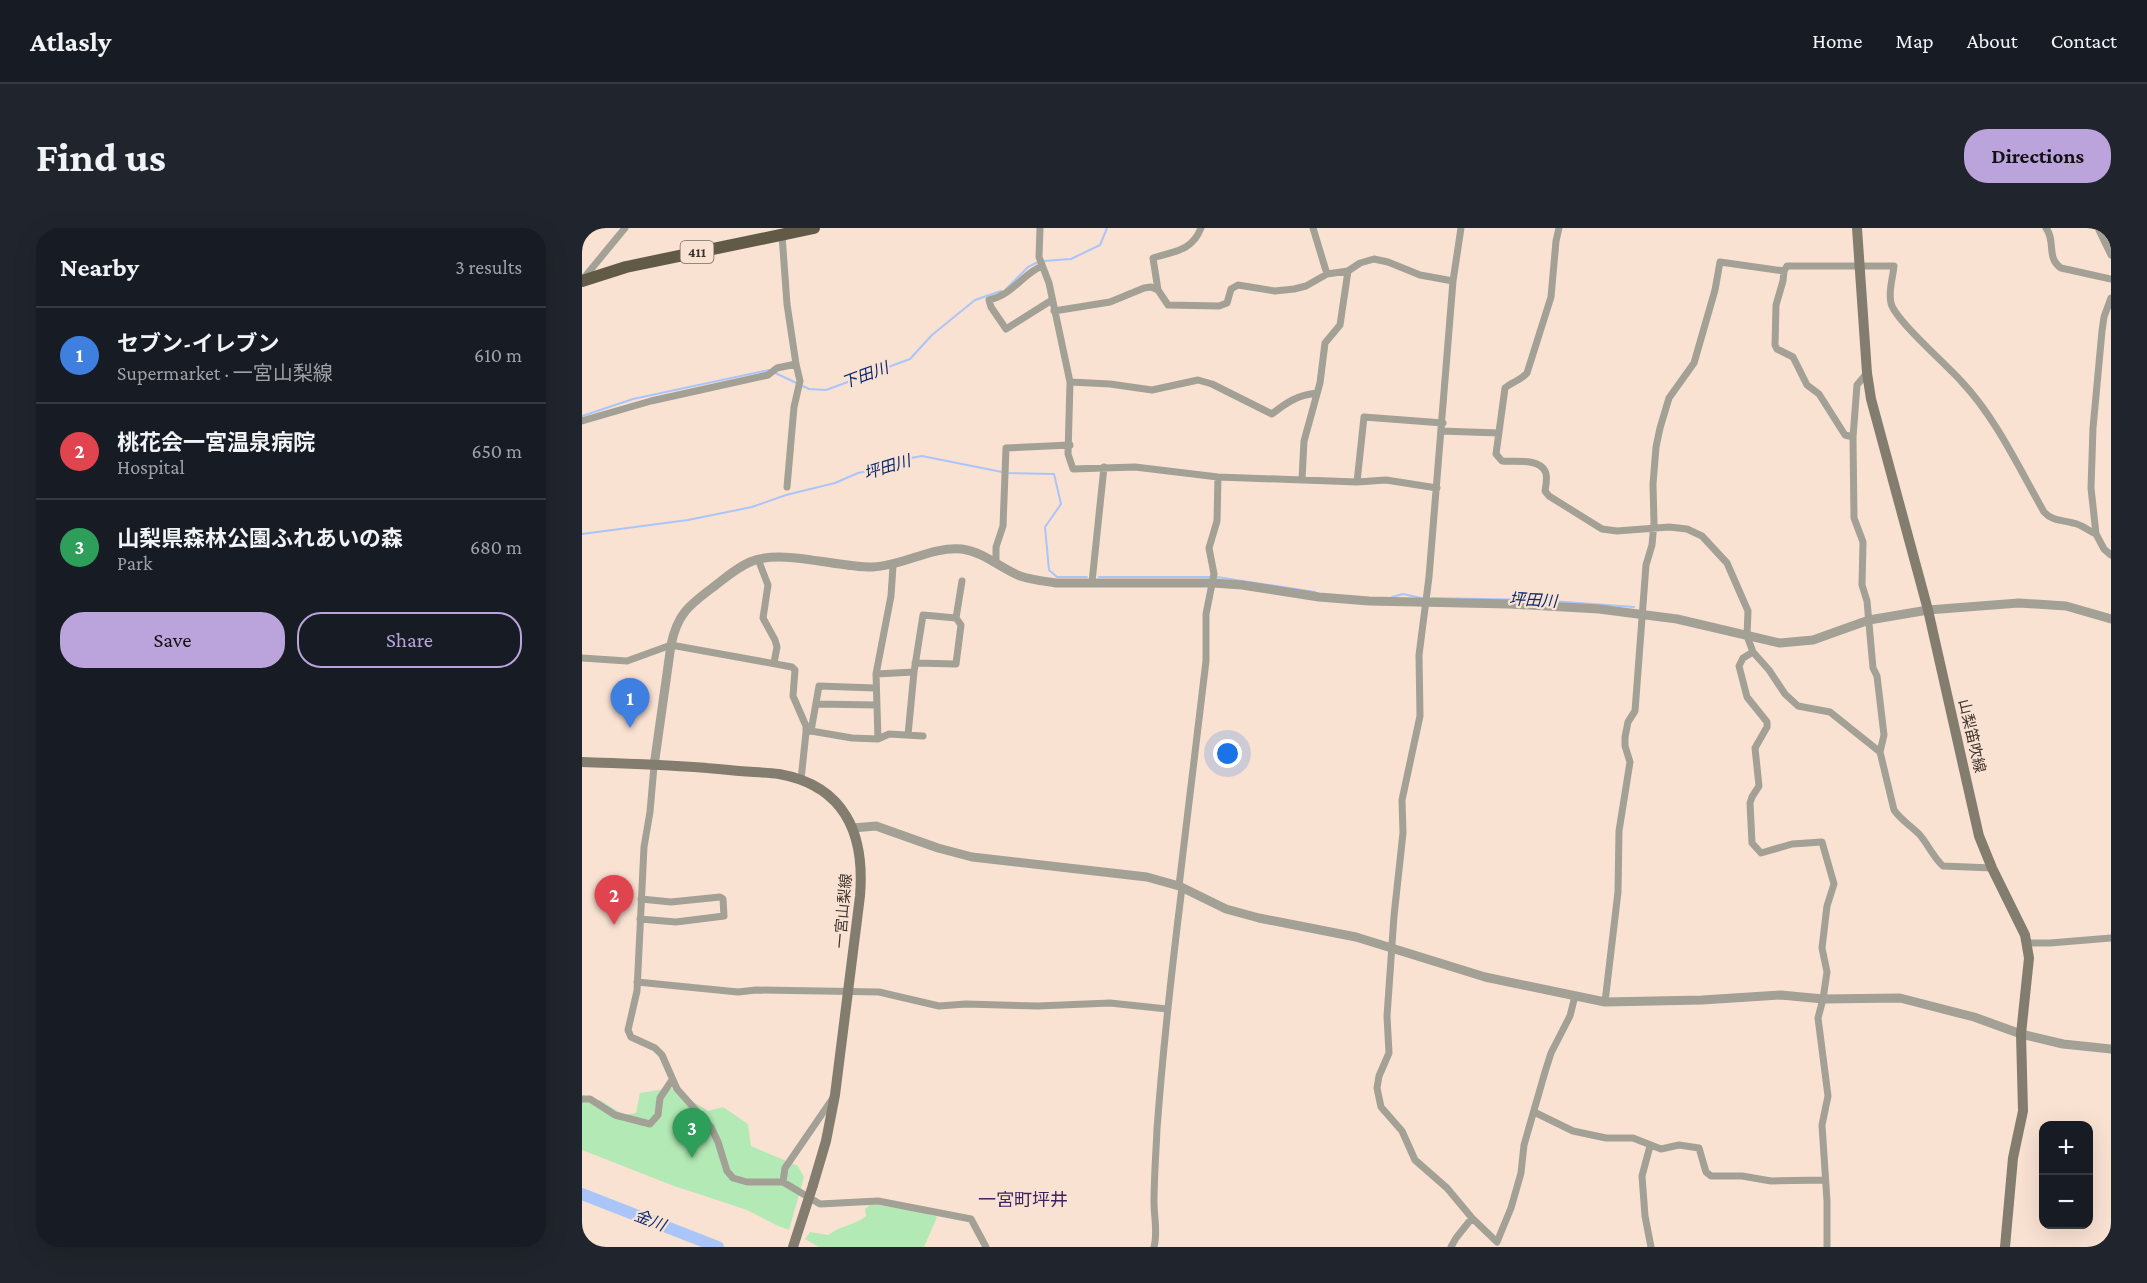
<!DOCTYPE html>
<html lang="en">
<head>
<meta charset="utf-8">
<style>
	:root { --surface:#171b24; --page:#20242c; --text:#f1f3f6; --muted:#9ea1a6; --line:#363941; --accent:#bba3db }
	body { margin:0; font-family:"Crimson Pro","Noto Sans JP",serif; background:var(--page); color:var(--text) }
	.controls { position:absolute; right:18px; bottom:18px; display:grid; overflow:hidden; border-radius:12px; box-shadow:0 6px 24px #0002 }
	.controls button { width:54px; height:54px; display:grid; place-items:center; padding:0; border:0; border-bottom:2px solid var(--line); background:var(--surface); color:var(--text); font:30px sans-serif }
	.you { position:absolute; left:646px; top:526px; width:21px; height:21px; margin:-15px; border:4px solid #fff; border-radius:50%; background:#1a73e8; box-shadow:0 0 0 9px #1a73e833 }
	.badge { display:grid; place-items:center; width:39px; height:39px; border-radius:50%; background:var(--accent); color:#fff; font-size:20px; font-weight:700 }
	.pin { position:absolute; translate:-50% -50px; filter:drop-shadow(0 2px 3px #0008) }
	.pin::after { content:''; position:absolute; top:32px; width:21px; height:18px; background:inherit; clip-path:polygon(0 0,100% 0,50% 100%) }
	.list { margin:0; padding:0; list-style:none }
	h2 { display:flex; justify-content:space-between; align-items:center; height:78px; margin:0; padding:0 24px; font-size:26px }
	h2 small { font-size:20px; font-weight:400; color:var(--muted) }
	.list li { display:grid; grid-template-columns:39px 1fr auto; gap:18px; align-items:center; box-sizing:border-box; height:96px; padding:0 24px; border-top:2px solid var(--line) }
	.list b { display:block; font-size:22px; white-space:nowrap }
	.list p { margin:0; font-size:20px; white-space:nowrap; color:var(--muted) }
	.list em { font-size:20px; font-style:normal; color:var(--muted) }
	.actions { display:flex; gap:12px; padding:18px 24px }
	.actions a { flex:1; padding:14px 0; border:2px solid var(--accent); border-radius:24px; text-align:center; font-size:21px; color:var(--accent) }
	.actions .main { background:var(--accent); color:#111 }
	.map { position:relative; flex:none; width:1529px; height:1019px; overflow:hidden; border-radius:24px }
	header { display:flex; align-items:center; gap:36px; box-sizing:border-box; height:84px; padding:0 30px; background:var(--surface); border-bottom:2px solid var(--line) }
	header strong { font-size:28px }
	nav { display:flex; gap:33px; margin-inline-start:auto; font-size:21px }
	.intro { display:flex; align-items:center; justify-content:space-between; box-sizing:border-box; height:144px; padding:0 36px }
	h1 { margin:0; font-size:42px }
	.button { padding:15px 27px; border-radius:24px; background:var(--accent); color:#111; font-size:21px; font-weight:700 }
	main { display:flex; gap:36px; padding:0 36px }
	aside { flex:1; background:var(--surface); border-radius:24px; box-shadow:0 6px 24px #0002 }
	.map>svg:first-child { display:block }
</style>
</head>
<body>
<header>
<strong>Atlasly</strong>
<nav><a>Home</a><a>Map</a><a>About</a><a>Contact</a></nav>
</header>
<div class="intro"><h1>Find us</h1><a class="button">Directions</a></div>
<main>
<aside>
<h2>Nearby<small>3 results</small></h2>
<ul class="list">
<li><span class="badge" style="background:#3f7fe0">1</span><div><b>セブン-イレブン</b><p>Supermarket · 一宮山梨線</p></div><em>610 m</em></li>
<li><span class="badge" style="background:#e0444e">2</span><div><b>桃花会一宮温泉病院</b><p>Hospital</p></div><em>650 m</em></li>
<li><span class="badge" style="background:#2e9e5b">3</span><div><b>山梨県森林公園ふれあいの森</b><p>Park</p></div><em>680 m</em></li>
</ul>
<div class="actions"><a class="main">Save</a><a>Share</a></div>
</aside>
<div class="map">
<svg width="1529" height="1019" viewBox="0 0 1529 1019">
	<rect width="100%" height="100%" fill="#fae2d3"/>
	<path fill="#b2e9b5" d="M89,860L126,883L141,879L166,896L169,918L216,938L222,949L207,1002L194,997L165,982L92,958L0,922V871L18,872L42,887L54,885L58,865Z
		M289,976L340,984L355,989L342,1019H237L223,1011L228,1004L246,1007C259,997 272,998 284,988L283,981Z"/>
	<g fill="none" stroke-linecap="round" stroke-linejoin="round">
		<path stroke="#aac5f8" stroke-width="2" d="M462,33L489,31L518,17L525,0
			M424,61L446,39L456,34
			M0,188L51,171L187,142L227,161L244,162L328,131L350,107L393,72L419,63
			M0,306L106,292L170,279L204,267L253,255L276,245L319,236L329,230L340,228L425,245L472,246L479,276L463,299L467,342L475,349H505
			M517,349H629
			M635,349L733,364
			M810,369L821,366L839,370
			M850,370L955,372L1052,379"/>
		<path stroke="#aac5f8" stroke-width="12" d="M0,966L136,1019"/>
		<path stroke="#a3a095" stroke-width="7" d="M458,0L457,29L467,55L488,154L486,226L491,241L553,239L636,249L775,254L804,252L855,260
			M619,0C610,23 593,23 571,30L576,62L586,77L637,78L645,75L649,61L656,57L693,63L712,61L724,58L745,46L766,43L778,35L792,31L806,34L838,47L871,53
			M731,0L745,46
			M879,0L871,53L847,349L837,427L838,488L820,572L821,605L812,688L805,788L807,825L797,848L795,860L799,879L820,903L833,932L865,960L890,990L915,1014L929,980L939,945L942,917L963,844L969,825L988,788L993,768
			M977,0L974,13L969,69L945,145C939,152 930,154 923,160L914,226L920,233C932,234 956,230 963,243C966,248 964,257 963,263L967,268L1020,301L1035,303L1087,299L1105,301L1120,308L1145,335L1166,383L1165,408L1171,424L1187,442L1203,466L1216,478L1248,484L1298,524
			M1464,0C1474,13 1464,30 1479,40L1529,51
			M1516,0L1529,27
			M460,38C439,47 432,66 407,72L409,79L424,101L470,72
			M1202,43L1201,53L1194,77L1193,117L1195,121L1211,129L1225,157L1237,166L1263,207L1271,209
			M1,51L43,0
			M1529,70L1522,89L1520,103L1511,200L1509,260L1514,306L1522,321L1529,327
			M472,83L528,74L562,60L569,59L576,62
			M1285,145L1275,157L1271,209L1272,290L1281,314L1280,357L1285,373L1291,440L1295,448L1302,507L1298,524L1312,582C1319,592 1329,598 1337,606C1346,616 1351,629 1361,638L1410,640
			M488,154L528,156L570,162L616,152L630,156L690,186C705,174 716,167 735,165
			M0,193L69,173L186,147L195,140L214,136L205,76L200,7
			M859,203L917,205
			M720,251L722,213L738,155L743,115L758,97L766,43
			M775,254L782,189L861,195
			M205,259L212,179L218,153L214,136
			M176,331L186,357L181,390L193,412L195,419L192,435
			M414,335V319L421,298L424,220L488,217
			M510,354L522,239
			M1171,424L1161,430L1157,438L1165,469L1185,494V499L1173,520L1177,558L1170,569L1168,575L1170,615L1179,625L1210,616L1240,614L1252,656L1245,678L1240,720L1245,744L1241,771L1236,790L1246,868L1240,897L1245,973V1019
			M0,430L45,433L89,417L210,439L213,442L211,468L224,498V504
			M333,435L374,436L379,397L374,390L380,353
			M294,446L332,444
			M234,476L294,477
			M229,503L270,510L296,511L307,506L341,508
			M326,507L332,444L341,387L374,390
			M296,511L294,446L309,368L311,338
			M72,538L68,584L62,619L55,763L46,802L49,809L73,820L80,827L95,861L129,899L136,914L145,943L151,950L165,954H201L238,976L296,973L389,991L404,1019
			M219,552L224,504L229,503L237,458L293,460
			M597,658L624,433V386L632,346L627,320L635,293L636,249
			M58,691L94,694L142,688L141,671L138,669L89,674L59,671
			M1445,715H1468L1529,710
			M55,754L156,764L174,762L297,764L357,778L384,776L456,778L528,775L585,781
			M1023,774L1036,664L1037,603L1048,534L1043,518V509L1046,494L1053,483L1064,337L1070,317L1072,295L1071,256L1074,219L1078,200L1087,170L1112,135L1133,62L1138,34L1202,43L1205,38H1312C1311,49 1306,64 1309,75C1312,91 1366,138 1379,153C1414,190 1437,240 1462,284C1470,293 1480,292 1491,295C1499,296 1507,303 1514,306
			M0,871H8L33,887L68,896L76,887L78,870L90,852
			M952,884L991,903L1024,910H1051L1079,921L1097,917L1117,920L1124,944L1129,948H1160L1189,953L1243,952
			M1068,918L1060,948L1063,988L1069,1019
			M201,954L203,940L251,870
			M572,1019C576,1004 572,990 572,974C572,950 574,925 575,901C581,820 590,739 600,659
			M869,1019L874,1010L890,990"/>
		<path stroke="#a3a095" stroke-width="9" d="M72,538L89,417C95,387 106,378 130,360C142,351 154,340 168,334C199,320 256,340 291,339C321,338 350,318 380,321C402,324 418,340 438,348C450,352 462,353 474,355H631L660,357L737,369L787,373L927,376L1017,381L1095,391L1198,415L1231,412L1287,392L1346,382L1437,375L1484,378L1529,391
			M271,600L294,598L356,620L390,629L565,649L597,658L644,681L677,690L774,709L903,749L1023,774L1120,772L1199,767L1241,771L1318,770L1392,789L1439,806L1481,816L1529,821"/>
		<path stroke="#827d6e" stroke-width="10" d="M1275,0L1285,145L1289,171L1346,382L1397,608L1410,640L1443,707L1447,730L1439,806L1441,883L1431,930L1423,1019
			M0,534C49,536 98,537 147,542C163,544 181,544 197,546C264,558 283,607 278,668L253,867L244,913L231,957"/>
		<path stroke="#605a46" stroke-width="12" d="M0,53L44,39L232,0"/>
		<path stroke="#827d6e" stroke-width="10" d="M211,1019L231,957"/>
	</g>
	<g text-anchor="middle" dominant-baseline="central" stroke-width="4.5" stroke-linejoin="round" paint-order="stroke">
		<rect fill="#fae2d3" stroke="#75685f" stroke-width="1.5" x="98.5" y="13" width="33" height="22" rx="4.5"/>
		<g font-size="14" font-weight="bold" fill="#3c332d">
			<text x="115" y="24">411</text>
		</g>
		<g font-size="15" fill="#3c332d" stroke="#fae2d3">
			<text transform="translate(1390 508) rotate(77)">山梨笛吹線</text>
			<text transform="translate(261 683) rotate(-85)">一宮山梨線</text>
		</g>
		<g font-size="16" font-style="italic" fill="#082a70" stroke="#fae2d3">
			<text transform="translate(283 147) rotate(-20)">下田川</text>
			<text transform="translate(305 239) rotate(-17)">坪田川</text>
			<text transform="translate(951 372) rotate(3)">坪田川</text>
			<text transform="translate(68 992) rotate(21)">金川</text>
		</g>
		<g font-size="18" fill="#3c235d" stroke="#fae2d3">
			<text x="441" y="972">一宮町坪井</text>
		</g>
	</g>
</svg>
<div class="controls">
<button>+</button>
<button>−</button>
</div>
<div class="you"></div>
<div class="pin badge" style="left:48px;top:500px;background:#3f7fe0">1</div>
<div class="pin badge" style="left:32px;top:697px;background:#e0444e">2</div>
<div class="pin badge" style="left:110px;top:930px;background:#2e9e5b">3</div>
</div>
</main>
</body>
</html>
